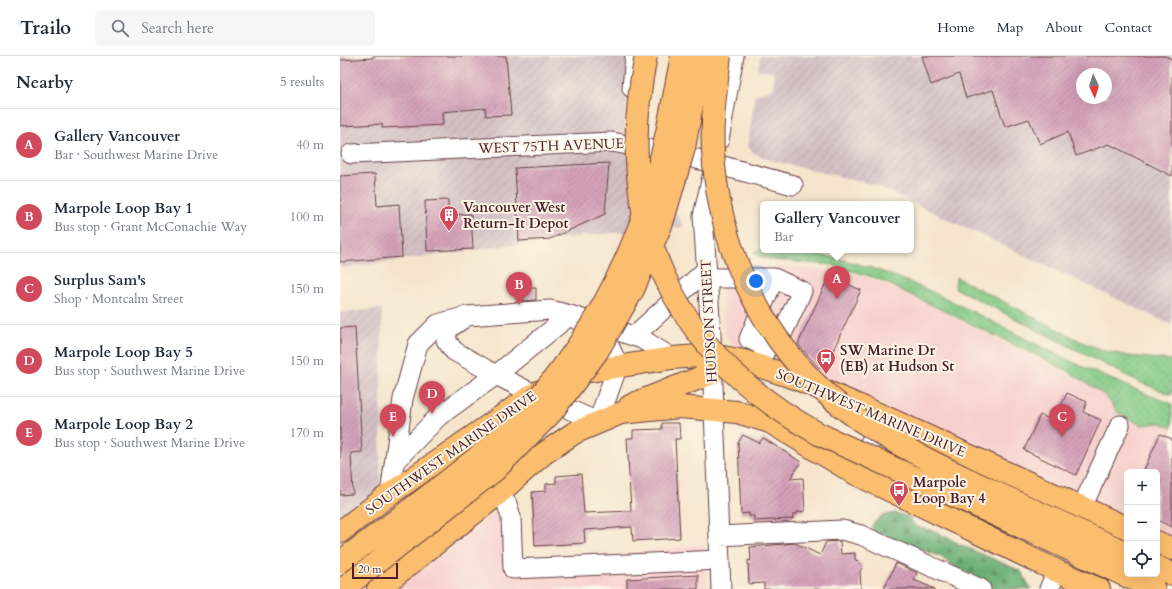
<!DOCTYPE html>
<html lang="en">
<head>
<meta charset="utf-8">
<style>
	:root { --surface:#fff; --page:#f6f6f7; --text:#1f2937; --muted:#747a83; --line:#e0e1e3; --accent:#d1495b }
	body { margin:0; font-family:Cardo,serif; background:var(--page); color:var(--text) }
	.controls { position:absolute; right:12px; bottom:12px; display:grid; overflow:hidden; border-radius:6px; box-shadow:0 4px 16px #0002 }
	.controls button { width:36px; height:36px; display:grid; place-items:center; padding:0; border:0; border-bottom:1px solid var(--line); background:var(--surface); color:var(--text); font:20px sans-serif }
	.compass { position:absolute; left:736px; top:12px; width:36px; height:36px; border-radius:50%; background:var(--surface); box-shadow:0 4px 16px #0002; rotate:176deg }
	.scale { position:absolute; left:12px; bottom:10px; width:46px; box-sizing:border-box; padding-left:4px; border:2px solid #4a1f2b; border-top:0; font-size:11px; line-height:14px; white-space:nowrap; color:#4a1f2b; -webkit-text-stroke:3px #fcf5e5; paint-order:stroke }
	.you { position:absolute; left:416px; top:225px; width:14px; height:14px; margin:-10px; border:3px solid #fff; border-radius:50%; background:#1a73e8; box-shadow:0 0 0 6px #1a73e833 }
	.badge { display:grid; place-items:center; width:26px; height:26px; border-radius:50%; background:var(--accent); color:#fff; font-size:13px; font-weight:700 }
	.pin { position:absolute; translate:-50% -33px; filter:drop-shadow(0 1px 2px #0008) }
	.pin::after { content:''; position:absolute; top:21px; width:14px; height:12px; background:inherit; clip-path:polygon(0 0,100% 0,50% 100%) }
	.popup { position:absolute; left:420px; top:145px; width:154px; height:52px; box-sizing:border-box; display:grid; place-content:center; border-radius:6px; background:var(--surface); filter:drop-shadow(0 1px 3px #0005); font-size:13px; white-space:nowrap; color:var(--muted) }
	.popup b { font-size:15px; color:var(--text) }
	.popup::after { content:''; position:absolute; left:50%; top:100%; margin-left:-8px; border:8px solid transparent; border-top-color:var(--surface) }
	.list { margin:0; padding:0; list-style:none }
	h2 { display:flex; justify-content:space-between; align-items:center; height:52px; margin:0; padding:0 16px; font-size:17px }
	h2 small { font-size:13px; font-weight:400; color:var(--muted) }
	.list li { display:grid; grid-template-columns:26px 1fr auto; gap:12px; align-items:center; box-sizing:border-box; height:72px; padding:0 16px; border-top:1px solid var(--line) }
	.list b { display:block; font-size:15px; white-space:nowrap }
	.list p { margin:0; font-size:13px; white-space:nowrap; color:var(--muted) }
	.list em { font-size:13px; font-style:normal; color:var(--muted) }
	.icon { flex:none; width:22px; height:22px; fill:none; stroke:currentColor; stroke-width:2; stroke-linecap:round; stroke-linejoin:round }
	.map { position:relative; flex:none; width:832px; height:533px; overflow:hidden }
	header { display:flex; align-items:center; gap:24px; box-sizing:border-box; height:56px; padding:0 20px; background:var(--surface); border-bottom:1px solid var(--line) }
	header strong { font-size:19px }
	nav { display:flex; gap:22px; margin-inline-start:auto; font-size:14px }
	.search { width:280px; height:36px; background:var(--page); display:flex; align-items:center; gap:10px; box-sizing:border-box; padding:0 14px; border-radius:6px; color:var(--muted); font-size:15px }
	main { display:flex }
	aside { flex:1; background:var(--surface) }
	.map>svg:first-child { display:block }
</style>
</head>
<body>
<header>
<strong>Trailo</strong>
<div class="search"><svg class="icon" aria-label="search" viewBox="0 0 24 24"><circle cx="10" cy="10" r="6"/><path d="M15 15l6 6"/></svg>Search here</div>
<nav><a>Home</a><a>Map</a><a>About</a><a>Contact</a></nav>
</header>
<main>
<aside>
<h2>Nearby<small>5 results</small></h2>
<ul class="list">
<li><span class="badge">A</span><div><b>Gallery Vancouver</b><p>Bar · Southwest Marine Drive</p></div><em>40 m</em></li>
<li><span class="badge">B</span><div><b>Marpole Loop Bay 1</b><p>Bus stop · Grant McConachie Way</p></div><em>100 m</em></li>
<li><span class="badge">C</span><div><b>Surplus Sam's</b><p>Shop · Montcalm Street</p></div><em>150 m</em></li>
<li><span class="badge">D</span><div><b>Marpole Loop Bay 5</b><p>Bus stop · Southwest Marine Drive</p></div><em>150 m</em></li>
<li><span class="badge">E</span><div><b>Marpole Loop Bay 2</b><p>Bus stop · Southwest Marine Drive</p></div><em>170 m</em></li>
</ul>
</aside>
<div class="map">
<svg width="832" height="533" viewBox="0 0 832 533">
	<defs>
		<pattern id="industrial-furrows" width="10" height="10" patternUnits="userSpaceOnUse"><rect width="10" height="10" fill="#d2bec3"/><path d="M-1 1l2-2M0 10L10 0M9 11l2-2" fill="none" stroke="#b6a3a8"/></pattern>
		<pattern id="grass-dots" width="8" height="8" patternUnits="userSpaceOnUse"><rect width="8" height="8" fill="#80c986"/><path d="M2 2h.1M6 6h.1" fill="none" stroke="#70ac74" stroke-width="1.8" stroke-linecap="round"/></pattern>
		<pattern id="forest-firs" width="22" height="20" patternUnits="userSpaceOnUse"><rect width="22" height="20" fill="#68ad73"/><path d="M5 1l3.5 6h-7zM16 11l3.5 6h-7z" fill="#588c5f"/></pattern>
		<pattern id="building-hatch" width="6" height="6" patternUnits="userSpaceOnUse"><rect width="6" height="6" fill="#d4a1b9"/><path d="M-1 1l2-2M0 6l6-6M5 7l2-2" fill="none" stroke="#ae8397"/></pattern>
	</defs>
	<rect width="100%" height="100%" fill="#fcf5e5"/>
	<filter id="ink" filterUnits="userSpaceOnUse"><feTurbulence type="fractalNoise" baseFrequency=".025" numOctaves="2"/><feDisplacementMap in="SourceGraphic" scale="8" xChannelSelector="R" yChannelSelector="G"/><feConvolveMatrix kernelMatrix="1 2 1 2 8 2 1 2 1" color-interpolation-filters="sRGB"/></filter>
	<filter id="wash" filterUnits="userSpaceOnUse"><feTurbulence type="fractalNoise" baseFrequency=".012" numOctaves="4" result="noise"/><feDisplacementMap in="SourceGraphic" scale="16" xChannelSelector="R" yChannelSelector="G"/><feGaussianBlur stdDeviation="0.9" result="paint"/><feColorMatrix in="noise" values="0 0 0 0 0 0 0 0 0 0 0 0 0 0 0 0 0 1.4 0 .05"/><feComposite in="paint" operator="in"/></filter>
	<g filter="url(#wash)">
		<rect width="100%" height="100%" fill="#f6e5cc"/>
		<path fill="#f7d0cd" d="M380,211H451L517,218L562,235L832,371V484L817,477V416H787V463L504,332L438,304L406,297L393,291L385,278Z
			M167,448L174,513L364,488L367,533H53Z"/>
		<path fill="url(#industrial-furrows)" fill-rule="evenodd" d="M0,0H290L285,69L344,171L241,180L0,212Z
			M420,0H832V269L535,129L429,104L412,96L408,90L415,39L433,33L434,16L418,15ZM742,18H766V42H742Z
			M42,253L40,438L0,468V257Z"/>
		<path fill="url(#grass-dots)" stroke="#657458" d="M422,192L423,194C525,194 605,242 694,287C739,310 785,330 832,348V372L821,367L801,369L778,357L766,340L728,315L536,222L493,209L433,204L419,200L414,196Z
			M616,221L742,286L766,295L789,300L832,304V339L797,325L615,232Z"/>
		<path fill="url(#forest-firs)" stroke="#59664f" d="M555,457L569,461L575,470L597,476L619,488L681,515L691,533H655L645,525L613,510L601,501L532,475V469L541,460Z"/>
		<g id="blocks">
			<path fill="url(#building-hatch)" fill-rule="evenodd" d="M33,0H166L171,59L146,60L145,52L102,56L103,69L42,72V68L0,70V4L33,2Z
				M582,0H825L832,3V120L769,88L736,100L728,76L700,88L689,63L665,71L653,34L626,42L619,18L591,29ZM742,18H766V42H742Z
				M269,107L265,158L210,183L179,185L175,112Z
				M35,118L37,150L59,148L62,201L0,206V120Z
				M108,144V159L131,158L133,193L87,195L85,145Z
				M489,220L521,234L484,314L478,311L458,288Z
				M183,232H196V244L183,245Z
				M15,271L22,396L11,397L13,438L0,439V272Z
				M727,337L747,346L743,356L761,364L736,419L684,394L700,359L714,365Z
				M322,367H339L340,383H335L340,482L293,485L292,471L244,474L245,487L195,490L192,436L206,435V428L216,427V420L241,418L244,457L291,455L287,382H293V374L322,373Z
				M820,378L832,383V471L817,464V416H803Z
				M403,379L419,387L423,382L461,406L450,423L463,422L465,455L457,456V458H453V463L414,465V460H409V457L401,458L398,387Z
				M500,485L501,498L515,497V503L523,511L520,515L521,533H424V527L409,528L408,504L411,505L410,491L455,487L480,499L486,486Z
				M556,507L577,517L574,524L595,533H544Z
				M358,519V533H287V523Z"/>
		</g>
	</g>
	<g filter="url(#ink)">
		<use href="#blocks" fill-opacity="0" stroke="#643d43" stroke-width="1"/>
		<g fill="none" stroke-linecap="round" stroke-linejoin="round">
			<defs>
				<path id="minor" d="M292,32L295,0
					M379,84L394,0
					M11,98L272,86L346,100L453,129
					M373,116L363,160L371,278L381,533
					M367,222H434
					M294,280L367,213
					M420,310L426,291L437,289L462,235L434,222L409,283L426,291
					M55,405L99,360L156,319L230,259L266,283L278,309L258,366L194,338L156,319L114,295L106,284L108,273L127,260
					M518,413L542,361
					M50,438L63,343L78,288L98,268L127,260L210,254L230,259L302,283L332,302
					M158,438L167,448L171,461L173,513L380,504
					M742,451L780,369
					M379,480L502,474L521,479L641,533
					M709,533L717,515"/>
				<path id="major" d="M290,350L296,347L372,317
					M648,433L787,497
					M641,452L814,533
					M0,476L50,438L194,338L244,316L332,302L372,299L404,305L455,322L543,360L787,472
					M817,486L832,493
					M817,511L832,518
					M38,533L158,438L203,398L234,377L281,357L340,351L397,356L430,366L516,418L717,515L759,533"/>
			</defs>
			<use href="#minor" stroke="#643d43" stroke-width="21"/>
			<use href="#major" stroke="#643d43" stroke-width="24"/>
			<use href="#minor" stroke="#fff" stroke-width="19"/>
			<use href="#major" stroke="#fbbe6e" stroke-width="22"/>
			<defs>
				<path id="major-bridge" d="M306,0C272,164 331,297 479,378L641,452
					M380,0C376,32 371,64 373,96C380,210 439,317 538,376C573,398 611,415 648,433
					M0,506C38,478 77,449 114,420C131,406 150,392 165,377C237,307 285,223 314,128C327,86 333,43 342,0
					M3,533L155,414L212,356L257,296L293,234L322,167L344,92L361,0"/>
			</defs>
			<use href="#major-bridge" stroke="#643d43" stroke-width="24" stroke-linecap="butt"/>
			<use href="#major-bridge" stroke="#fbbe6e" stroke-width="22"/>
		</g>
	</g>
	<defs>
		<symbol id="building-pin" viewBox="-11 -11 22 30"><path d="M0 17L-7.5 6A9.5 9.5 0 1 1 7.5 6Z" fill="#d1495b" stroke="#fcf5e5"/><path d="M-4-6H4V6H1V3H-1V6H-4ZM-2.5-4.3h1.7v1.8h-1.7ZM.8-4.3h1.7v1.8H.8ZM-2.5-1h1.7V.8h-1.7ZM.8-1h1.7V.8H.8Z" fill="#fff"/></symbol>
		<symbol id="bus-pin" viewBox="-11 -11 22 30"><path d="M0 17L-7.5 6A9.5 9.5 0 1 1 7.5 6Z" fill="#d1495b" stroke="#fcf5e5"/><path d="M-5-6H5V4H4V6H2V4H-2V6H-4V4H-5ZM-3.5-4V0h7V-4ZM-3.5 1.2v1.5H-2V1.2ZM2 1.2v1.5H3.5V1.2Z" fill="#fff"/></symbol>
	</defs>
	<g fill-rule="evenodd">
		<use href="#building-pin" x="98" y="148" width="22" height="30"/>
		<use href="#bus-pin" x="475" y="291" width="22" height="30"/>
		<use href="#bus-pin" x="548" y="423" width="22" height="30"/>
	</g>
	<g text-anchor="middle" dominant-baseline="central" stroke-width="4" stroke-linejoin="round" paint-order="stroke">
		<g font-size="14" fill="#4a1f2b" stroke="#fcf5e5">
			<text transform="translate(211 90) rotate(-2)">WEST 75TH AVENUE</text>
			<text transform="translate(369 265) rotate(-93)">HUDSON STREET</text>
			<text transform="translate(531 357) rotate(23)">SOUTHWEST MARINE DRIVE</text>
			<text transform="translate(111 397) rotate(-35)">SOUTHWEST MARINE DRIVE</text>
		</g>
		<g font-size="14" font-weight="bold" fill="#4a1f2b" stroke="#fcf5e5" text-anchor="start">
			<text x="123" y="151">Vancouver West<tspan x="123" dy="16">Return-It Depot</tspan></text>
			<text x="500" y="294">SW Marine Dr<tspan x="500" dy="16">(EB) at Hudson St</tspan></text>
			<text x="573" y="426">Marpole<tspan x="573" dy="16">Loop Bay 4</tspan></text>
		</g>
	</g>
</svg>
<div class="controls">
<button>+</button>
<button>−</button>
<button><svg class="icon" aria-label="locate" viewBox="0 0 24 24"><circle cx="12" cy="12" r="6"/><path d="M12 2v4M12 18v4M2 12h4M18 12h4"/></svg></button>
</div>
<svg class="compass" viewBox="-18 -18 36 36"><path d="M0-13l5 13h-10z" fill="#e53935"/><path d="M0 13l5-13h-10z" fill="#747a83"/></svg>
<div class="scale">20 m</div>
<div class="you"></div>
<div class="pin badge" style="left:497px;top:243px">A</div>
<div class="popup"><b>Gallery Vancouver</b>Bar</div>
<div class="pin badge" style="left:179px;top:249px">B</div>
<div class="pin badge" style="left:722px;top:381px">C</div>
<div class="pin badge" style="left:92px;top:358px">D</div>
<div class="pin badge" style="left:53px;top:381px">E</div>
</div>
</main>
</body>
</html>
